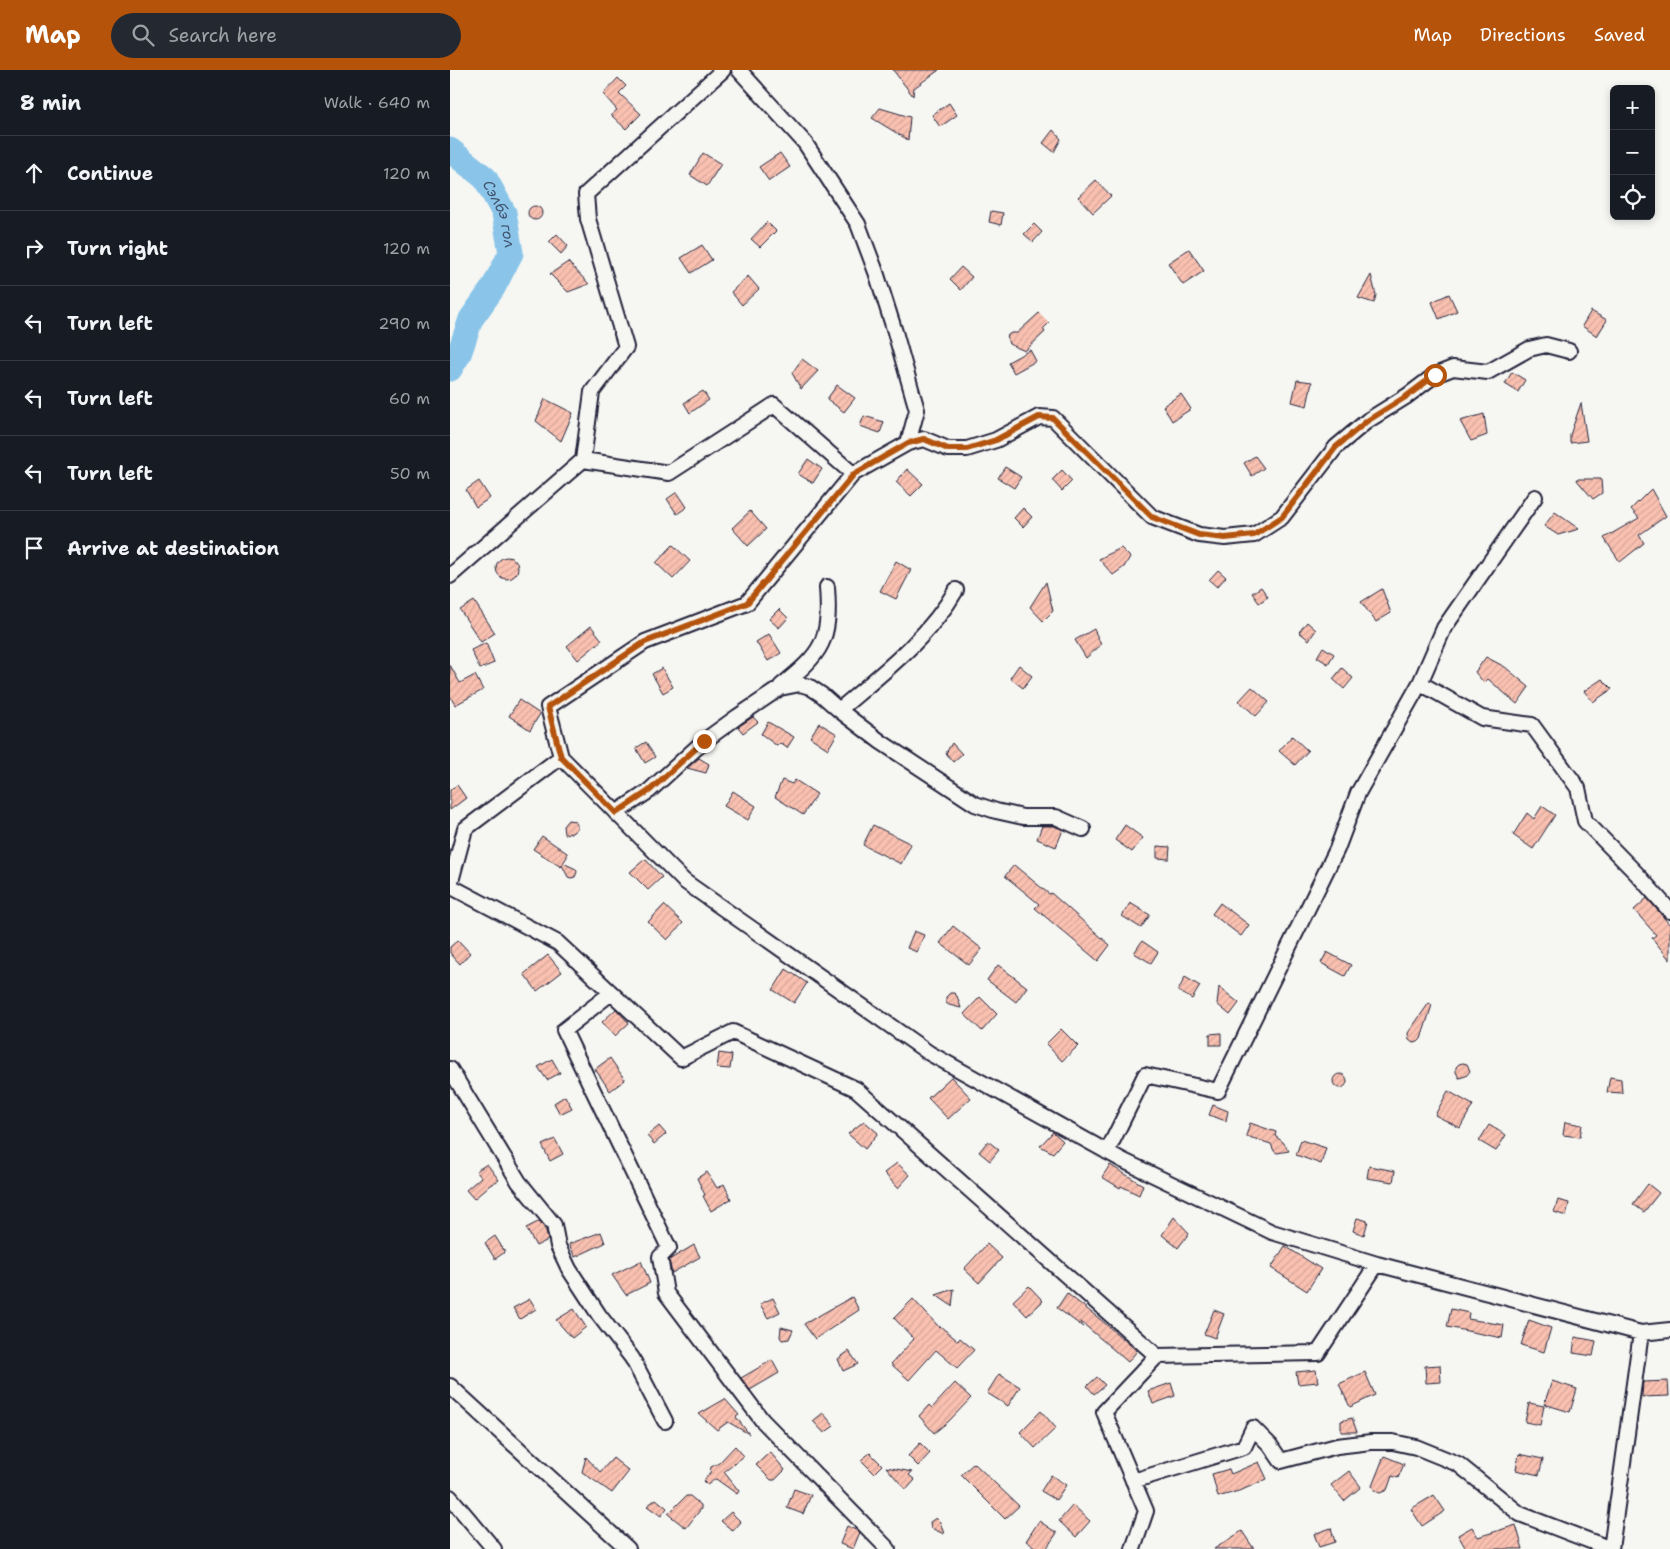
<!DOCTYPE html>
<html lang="en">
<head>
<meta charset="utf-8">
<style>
	:root { --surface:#171b24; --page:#242831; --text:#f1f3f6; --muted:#9ea1a6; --line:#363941; --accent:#b45309 }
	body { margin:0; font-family:"Shantell Sans",sans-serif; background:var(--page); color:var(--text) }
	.controls { position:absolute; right:15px; top:15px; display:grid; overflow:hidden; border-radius:8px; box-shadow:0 2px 8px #0003 }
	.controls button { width:45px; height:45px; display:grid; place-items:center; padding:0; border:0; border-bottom:1px solid var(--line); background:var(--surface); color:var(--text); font:25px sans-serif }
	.stop { position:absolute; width:15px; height:15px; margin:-11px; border:4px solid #b45309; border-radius:50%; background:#fff }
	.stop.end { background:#b45309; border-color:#fff; box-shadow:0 1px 5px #0008 }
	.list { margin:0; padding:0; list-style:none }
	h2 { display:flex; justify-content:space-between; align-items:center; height:65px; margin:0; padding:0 20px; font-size:21px }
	h2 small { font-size:16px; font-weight:400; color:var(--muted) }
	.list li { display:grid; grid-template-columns:32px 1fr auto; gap:15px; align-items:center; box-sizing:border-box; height:75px; padding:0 20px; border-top:1px solid var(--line) }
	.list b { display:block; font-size:19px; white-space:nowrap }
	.list em { font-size:16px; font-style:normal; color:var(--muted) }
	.icon { flex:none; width:28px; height:28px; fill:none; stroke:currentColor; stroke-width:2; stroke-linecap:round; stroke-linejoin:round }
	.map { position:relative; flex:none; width:1220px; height:1479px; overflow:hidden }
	header { display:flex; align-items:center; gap:30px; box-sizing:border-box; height:70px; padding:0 25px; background:var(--accent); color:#fff }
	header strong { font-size:24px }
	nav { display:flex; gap:28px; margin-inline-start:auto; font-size:18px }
	.search { width:350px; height:45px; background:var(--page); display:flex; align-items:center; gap:12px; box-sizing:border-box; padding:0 18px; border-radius:28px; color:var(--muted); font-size:19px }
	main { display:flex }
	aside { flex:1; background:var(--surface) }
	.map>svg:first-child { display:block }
</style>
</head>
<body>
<header>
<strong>Map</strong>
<div class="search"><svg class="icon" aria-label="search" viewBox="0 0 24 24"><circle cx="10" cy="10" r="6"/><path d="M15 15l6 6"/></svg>Search here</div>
<nav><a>Map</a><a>Directions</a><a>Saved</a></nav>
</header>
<main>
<aside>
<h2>8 min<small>Walk · 640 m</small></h2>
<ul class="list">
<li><svg class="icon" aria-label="ahead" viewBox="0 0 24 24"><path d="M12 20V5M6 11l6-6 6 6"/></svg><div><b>Continue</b></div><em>120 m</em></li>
<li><svg class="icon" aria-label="right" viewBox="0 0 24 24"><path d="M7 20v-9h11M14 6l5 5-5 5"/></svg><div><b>Turn right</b></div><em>120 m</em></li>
<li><svg class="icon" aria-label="left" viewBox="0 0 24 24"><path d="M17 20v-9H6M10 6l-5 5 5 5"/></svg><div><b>Turn left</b></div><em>290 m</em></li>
<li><svg class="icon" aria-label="left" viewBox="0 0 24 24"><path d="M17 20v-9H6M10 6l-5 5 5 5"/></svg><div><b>Turn left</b></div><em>60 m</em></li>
<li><svg class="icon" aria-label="left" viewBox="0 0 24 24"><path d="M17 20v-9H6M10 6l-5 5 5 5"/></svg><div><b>Turn left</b></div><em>50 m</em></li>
<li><svg class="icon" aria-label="arrive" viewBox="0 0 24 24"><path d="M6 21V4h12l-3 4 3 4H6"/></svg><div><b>Arrive at destination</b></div></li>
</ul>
</aside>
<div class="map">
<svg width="1220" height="1479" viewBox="0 0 1220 1479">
	<defs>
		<pattern id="building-hatch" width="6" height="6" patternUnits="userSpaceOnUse" patternTransform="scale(1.25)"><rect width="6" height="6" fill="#fac1b1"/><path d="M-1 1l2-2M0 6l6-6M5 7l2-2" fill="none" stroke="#d6a699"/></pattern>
	</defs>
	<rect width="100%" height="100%" fill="#f6f6f2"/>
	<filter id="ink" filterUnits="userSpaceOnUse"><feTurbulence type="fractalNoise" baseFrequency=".02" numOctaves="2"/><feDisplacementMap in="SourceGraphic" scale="10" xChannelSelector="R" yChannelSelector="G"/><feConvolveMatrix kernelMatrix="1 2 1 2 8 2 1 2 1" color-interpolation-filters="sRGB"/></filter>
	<g filter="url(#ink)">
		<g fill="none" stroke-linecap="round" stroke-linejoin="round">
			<path stroke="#8ac5e9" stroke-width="25" id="s1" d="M0,80L35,108L54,143L61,183L43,218L21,249L9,284L0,299"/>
		</g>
		<path fill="url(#building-hatch)" stroke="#22223b" d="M443,0H489L464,18L463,26Z
			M168,8L176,16L169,23L191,44L176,59L161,45L167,40L153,24Z
			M499,33L507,45L490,57L482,45Z
			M430,38L460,47L458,70L422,48Z
			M603,60L611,69L604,82L593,73Z
			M253,83L271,94L257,116L240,105Z
			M330,83L340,97L319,111L309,97Z
			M646,110L661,126L643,143L628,127Z
			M78 143a7 7 0 1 1 14 0a7 7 0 1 1-14 0Z
			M541,141L553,143L551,155L539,152Z
			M317,152L326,161L310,177L301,169Z
			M584,154L592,162L583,172L574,164Z
			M107,164L118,176L111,184L99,172Z
			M252,175L262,190L241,203L231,188Z
			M739,179L754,201L733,215L718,193Z
			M118,192L139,214L118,222L100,204Z
			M511,197L522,207L511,220L500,209Z
			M921,205L926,225L924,233L908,228Z
			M298,206L309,219L292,235L281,222Z
			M999,224L1007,241L989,249L982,232Z
			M1141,241L1157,250L1147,266L1132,256Z
			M589,243L599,253L593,259L595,262L575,281L559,274L557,268L558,265L561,263H567Z
			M580,280L586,291L564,303L558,292Z
			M352,289L368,301L351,319L342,303Z
			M1062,302L1075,310L1068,322L1055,314Z
			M847,310L862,312L857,336L842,332Z
			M387,315L405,328L394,342L377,329Z
			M253,321L259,330L240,343L234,333Z
			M731,324L741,339L722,351L713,336Z
			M95,329L123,343L111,371L86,351Z
			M1131,333L1137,371L1120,373V365Z
			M1034,344L1037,365L1021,371L1010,351Z
			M414,346L434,352L430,363L410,356Z
			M805,386L814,398L802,406L794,393Z
			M358,389L372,399L363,413L348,404Z
			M555,397L571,407L564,418L548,408Z
			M457,399L473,414L461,426L446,412Z
			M612,400L622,411L612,421L602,410Z
			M1126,409H1151L1152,423L1143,429Z
			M29,411L40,428L26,437L16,420Z
			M1201,419L1216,446L1189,465L1194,473L1170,492L1154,468L1189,448L1181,439Z
			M227,422L237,437L227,444L217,429Z
			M573,438L582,447L573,457L564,448Z
			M300,441L316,459L298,476L282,458Z
			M1105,442L1129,459L1108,465L1094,456Z
			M223,475L240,491L223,509L206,493Z
			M671,478L680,487L674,497L663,505L649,489Z
			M46 498a11 11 0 1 1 22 0a11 11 0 1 1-22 0Z
			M446,491L461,500L446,529L430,521Z
			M768,500L776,507L767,517L759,510Z
			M596,512L603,541L593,551L580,537Z
			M811,517L818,527L809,533L802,523Z
			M932,519L941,543L926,552L911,532Z
			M24,531L45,563L31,572L10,540Z
			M329,539L338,548L329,558L319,549Z
			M857,552L866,560L859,570L849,562Z
			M141,556L152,570L128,590L117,576Z
			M644,559L651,575L636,588L625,570Z
			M319,564L331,583L318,591L306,572Z
			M36,573L44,593L30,599L21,580Z
			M873,577L884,584L878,594L867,587Z
			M1036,587L1055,597L1079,617L1067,634L1038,609L1034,613L1025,602Z
			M0,595L10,613L25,605L33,620L5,635L0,626Z
			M569,595L582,606L573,618L560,608Z
			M212,598L223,617L213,623L202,604Z
			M892,598L903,608L894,619L883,609Z
			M1152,609L1162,619L1143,632L1134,621Z
			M802,617L819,632L806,646L789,631Z
			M69,630L90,644L80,660L59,646Z
			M303,647L308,652L293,663L288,657Z
			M318,652L344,667L337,678L330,673L327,676L311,664Z
			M369,653L387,664L378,679L360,667Z
			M842,666L858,681L845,695L829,681Z
			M196,672L205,687L195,693L186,678Z
			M502,673L512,684L503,692L496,683Z
			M249,688L259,694L256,703L237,698Z
			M332,710L342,714L345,710L367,724L353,745L325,727Z
			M7,715L16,728L0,740V720Z
			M283,721L306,736L298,750L274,736Z
			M1092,736L1105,745L1083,779L1063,765L1077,743L1084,749Z
			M118,750L125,751L127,755V759L122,763L114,764L113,756Z
			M423,755L461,774L451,794L413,775Z
			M675,755L693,768L682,782L665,770Z
			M592,756H604L613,760L606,777L587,769Z
			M92,766L117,783V787L113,793L126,799L127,802L125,807L121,808L118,807L112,795L111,797L83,779Z
			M707,776L720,777L719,789L707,788Z
			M195,789L212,807L198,820L180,802Z
			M564,795L599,824L601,823L660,875L648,891L585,838L589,834L555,806Z
			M1197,828L1220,855V890L1202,868L1206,865L1184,840Z
			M680,833L700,845L691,858L672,846Z
			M770,833L799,855L791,866L762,844Z
			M214,835L233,853L217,870L198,852Z
			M503,856L532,879L519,895L490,873Z
			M464,861L474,865L467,882L457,878Z
			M8,870L20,883L10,894L0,883V877Z
			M692,871L708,882L701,893L684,883Z
			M877,882L901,895L895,906L871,893Z
			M98,885L112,902L87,921L74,904Z
			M548,895L577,917L566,932L537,910Z
			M336,899L357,913L344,933L323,920Z
			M735,907L750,916L742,929L728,921Z
			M769,917L789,933L780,945L767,934Z
			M500,923H504L507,926L511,938L499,935L496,933V927Z
			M530,927L547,944L532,961L514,944Z
			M979,933L982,935L971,969L968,972L963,973L959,970L958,963Z
			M166,939L179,953L165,966L152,952Z
			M611,959L628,976L612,991L596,974Z
			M771,963V975H760V964Z
			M269,983L282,985L280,999L267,998Z
			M160,988L175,1010L160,1021L145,999Z
			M102,989L110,1003L97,1010L88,997Z
			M1013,993L1017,994L1020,1001L1016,1006L1009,1008L1006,1002V997L1009,994Z
			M883 1011a7 7 0 1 1 14 0a7 7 0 1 1-14 0Z
			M501,1007L521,1028L498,1049L478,1028Z
			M1160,1007L1171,1009L1172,1023L1157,1022Z
			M998,1021L1023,1035L1010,1058L985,1045Z
			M115,1026L122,1038L110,1044L104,1033Z
			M763,1035L778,1041L776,1051L759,1045Z
			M414,1051L428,1063L415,1079L398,1064Z
			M1115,1052L1132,1055L1130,1067L1113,1065Z
			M800,1053L826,1062L825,1066L833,1072L839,1081L827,1083L824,1081L821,1074L796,1066Z
			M1039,1055L1056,1065L1046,1081L1029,1071Z
			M209,1056L216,1064L204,1074L197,1066Z
			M603,1062L613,1071L603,1083L590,1076Z
			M105,1069L113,1084L100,1091L92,1075Z
			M851,1070L876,1078L871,1094L846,1085Z
			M538,1071L549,1080L540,1091L529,1082Z
			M447,1093L460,1105L448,1118L434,1103Z
			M37,1094L49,1110L40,1115L24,1129L16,1120L31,1107L26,1101Z
			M660,1095L693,1115L689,1125L671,1116L670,1118L652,1107Z
			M919,1096L945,1101L943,1112L917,1108Z
			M257,1102L267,1118L274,1114L281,1129L261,1141L253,1126L255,1125L247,1108Z
			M1198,1114L1209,1123L1194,1142L1183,1134Z
			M1108,1130L1119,1133L1116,1146L1104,1142Z
			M724,1147L739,1163L728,1178L712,1165Z
			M907,1148L918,1151L914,1165L903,1161Z
			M90,1151L96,1161L98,1170L86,1176L76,1158Z
			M151,1162L155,1173L125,1187L119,1174Z
			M45,1166L55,1182L45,1189L35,1173Z
			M537,1174L552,1188L529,1213L514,1199Z
			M244,1175L250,1187L222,1203L219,1190Z
			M835,1176L871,1199L857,1221L821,1198Z
			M191,1191L200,1213L176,1225L162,1205Z
			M579,1216L593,1231L577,1246L563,1231Z
			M504,1219L502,1236L486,1225Z
			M617,1223L619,1225L651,1250L687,1281L678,1292L630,1251L633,1257L607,1238Z
			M402,1227L409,1240L365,1269L354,1254Z
			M323,1228L330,1242L318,1248L310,1234Z
			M80,1229L86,1239L70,1249L63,1238Z
			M463,1229L489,1257L490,1256L508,1271L510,1268L524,1280L507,1298L486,1280L459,1310L441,1294L464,1269L444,1248Z
			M124,1239L136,1257L122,1268L106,1250Z
			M1001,1239L1019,1243L1018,1249L1054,1255L1052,1268L997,1257Z
			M764,1240L774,1244L765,1268L754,1264Z
			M1079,1250L1101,1258L1094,1282L1071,1275Z
			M331,1257L343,1260L339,1269L332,1270L330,1267Z
			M1125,1267L1146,1271L1143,1286L1123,1283Z
			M399,1281L408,1294L393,1301L388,1289Z
			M322,1290L329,1303L300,1320L291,1308Z
			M990,1295L991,1312L976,1313L975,1296Z
			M866,1300L868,1312L848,1314L846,1302Z
			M915,1302L925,1325L900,1337L889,1314Z
			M549,1304L570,1317L558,1336L537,1323Z
			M647,1307L655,1315L644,1324L637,1316Z
			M1102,1311L1127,1319L1120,1342L1094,1334Z
			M1218,1311L1219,1326L1192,1327L1193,1312Z
			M505,1313L521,1328L499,1351L484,1363L469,1346L479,1335L482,1338Z
			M721,1313L725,1326L703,1334L698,1321Z
			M275,1329L289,1345L286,1347L299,1364L278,1352L267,1360L249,1344Z
			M1079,1333L1094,1336L1090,1355L1075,1352Z
			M591,1341L606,1358L585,1378L570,1362Z
			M373,1343L384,1356L374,1363L363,1351Z
			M902,1348L907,1362H891V1351Z
			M470,1373L480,1383L468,1396L458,1386Z
			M285,1376L294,1386L274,1402L289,1421L287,1424L266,1409L257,1415L253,1411L260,1403L261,1397L269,1393Z
			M320,1382L335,1400L325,1410H321L306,1395Z
			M420,1383L432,1395L424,1403L411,1390Z
			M1069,1384L1093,1389L1089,1405L1066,1400Z
			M934,1386L954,1394L948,1408L942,1406L937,1420L930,1423L925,1421L922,1416Z
			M136,1387L150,1402L163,1388L179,1401L162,1423L132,1402Z
			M809,1392L817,1409L792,1420L768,1427L762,1404L779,1399L781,1404Z
			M524,1393L569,1436L555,1449L511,1405Z
			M436,1397L462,1402L459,1405L465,1410L456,1420Z
			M899,1401L911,1417L894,1431L881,1415Z
			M601,1405L616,1415L606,1430L591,1421Z
			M344,1419L361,1425L353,1444L337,1438Z
			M984,1425L995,1441L972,1456L961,1439Z
			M236,1426H240L251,1435V1439L236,1458L218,1444Z
			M206,1429L217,1438L211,1446L197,1436Z
			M623,1435L640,1451L626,1467L609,1451Z
			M281,1442L291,1452L283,1461L271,1451Z
			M486,1448L490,1452L494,1464L481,1458L480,1452Z
			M589,1451L607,1463L596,1479H588L576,1471Z
			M1066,1455L1073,1479H1016L1008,1465L1022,1457L1028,1467Z
			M397,1456L410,1462L403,1479L390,1474Z
			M881,1458L885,1472L869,1477L864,1464Z
			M792,1461L804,1479H764Z"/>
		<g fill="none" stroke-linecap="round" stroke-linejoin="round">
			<defs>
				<path id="minor" d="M289,0L355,73L408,154L426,202L445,262L467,340L458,373
					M1119,281L1096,275L1079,279L1038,302L1003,298L985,305L957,326L917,351L886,377L832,447L804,465L775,468L749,465L702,447L603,348L589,347L546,370L517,379H498L474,369L458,373L403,404L297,533L195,572L98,637L111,687L234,811L479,983L672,1090L822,1162L927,1194L1191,1263
					M133,390L142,322L176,277L138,149L136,124L273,0
					M1085,427L994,558L970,613L1032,648L1082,655L1128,718L1135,751L1187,804L1220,841
					M0,506L133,390L219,403L324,335L403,404
					M331,616C372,583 381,571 377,517
					M389,640C431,604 478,569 506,520
					M166,743L199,721L254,671L287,647L330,618L350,614L360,617L372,625L389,640L431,672L525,734L546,741L573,747H606L633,759
					M0,815L15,759L111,687
					M0,816L108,873L231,988L283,962L406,1019L707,1286L868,1283L927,1194
					M161,923L114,960L219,1178L210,1187L216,1223L312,1350L438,1479
					M0,999L69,1112L104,1155L108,1176L119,1199L149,1245L182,1288L215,1351
					M657,1082L695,1005L768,1021L887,779L908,723L970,613
					M0,1316L178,1479
					M683,1411L794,1377L803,1358L820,1375L831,1391L887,1376L921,1372H943L966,1377L1008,1394L1070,1444L1161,1479
					M0,1427L44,1479
					M683,1479L696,1441L654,1342L707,1286
					M1161,1479L1191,1263L1220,1260"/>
			</defs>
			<use href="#minor" stroke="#22223b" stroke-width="18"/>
			<use href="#minor" stroke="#f6f6f2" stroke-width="14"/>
		</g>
	</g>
	<g fill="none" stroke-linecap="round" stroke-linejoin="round" filter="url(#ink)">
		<path stroke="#b45309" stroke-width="6" d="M254,671L199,721L166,743L111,687L98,637L195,572L297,533L404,404L458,373L474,369L498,379H517L546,370L589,347L603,348L702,447L749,465L775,468L804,465L832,447L886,377L917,351L957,326L985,305"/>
	</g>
	<g text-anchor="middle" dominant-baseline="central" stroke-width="4" stroke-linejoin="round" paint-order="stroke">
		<g font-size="15" font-style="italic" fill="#41536f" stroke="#f6f6f2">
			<text stroke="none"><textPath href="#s1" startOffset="84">Сэлбэ гол</textPath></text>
		</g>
	</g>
</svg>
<div class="controls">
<button>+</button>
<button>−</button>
<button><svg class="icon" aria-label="locate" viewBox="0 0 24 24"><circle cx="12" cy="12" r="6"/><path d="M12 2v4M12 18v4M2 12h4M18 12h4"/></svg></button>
</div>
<div class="stop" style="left:985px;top:305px"></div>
<div class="stop end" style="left:254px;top:671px"></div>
</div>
</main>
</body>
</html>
